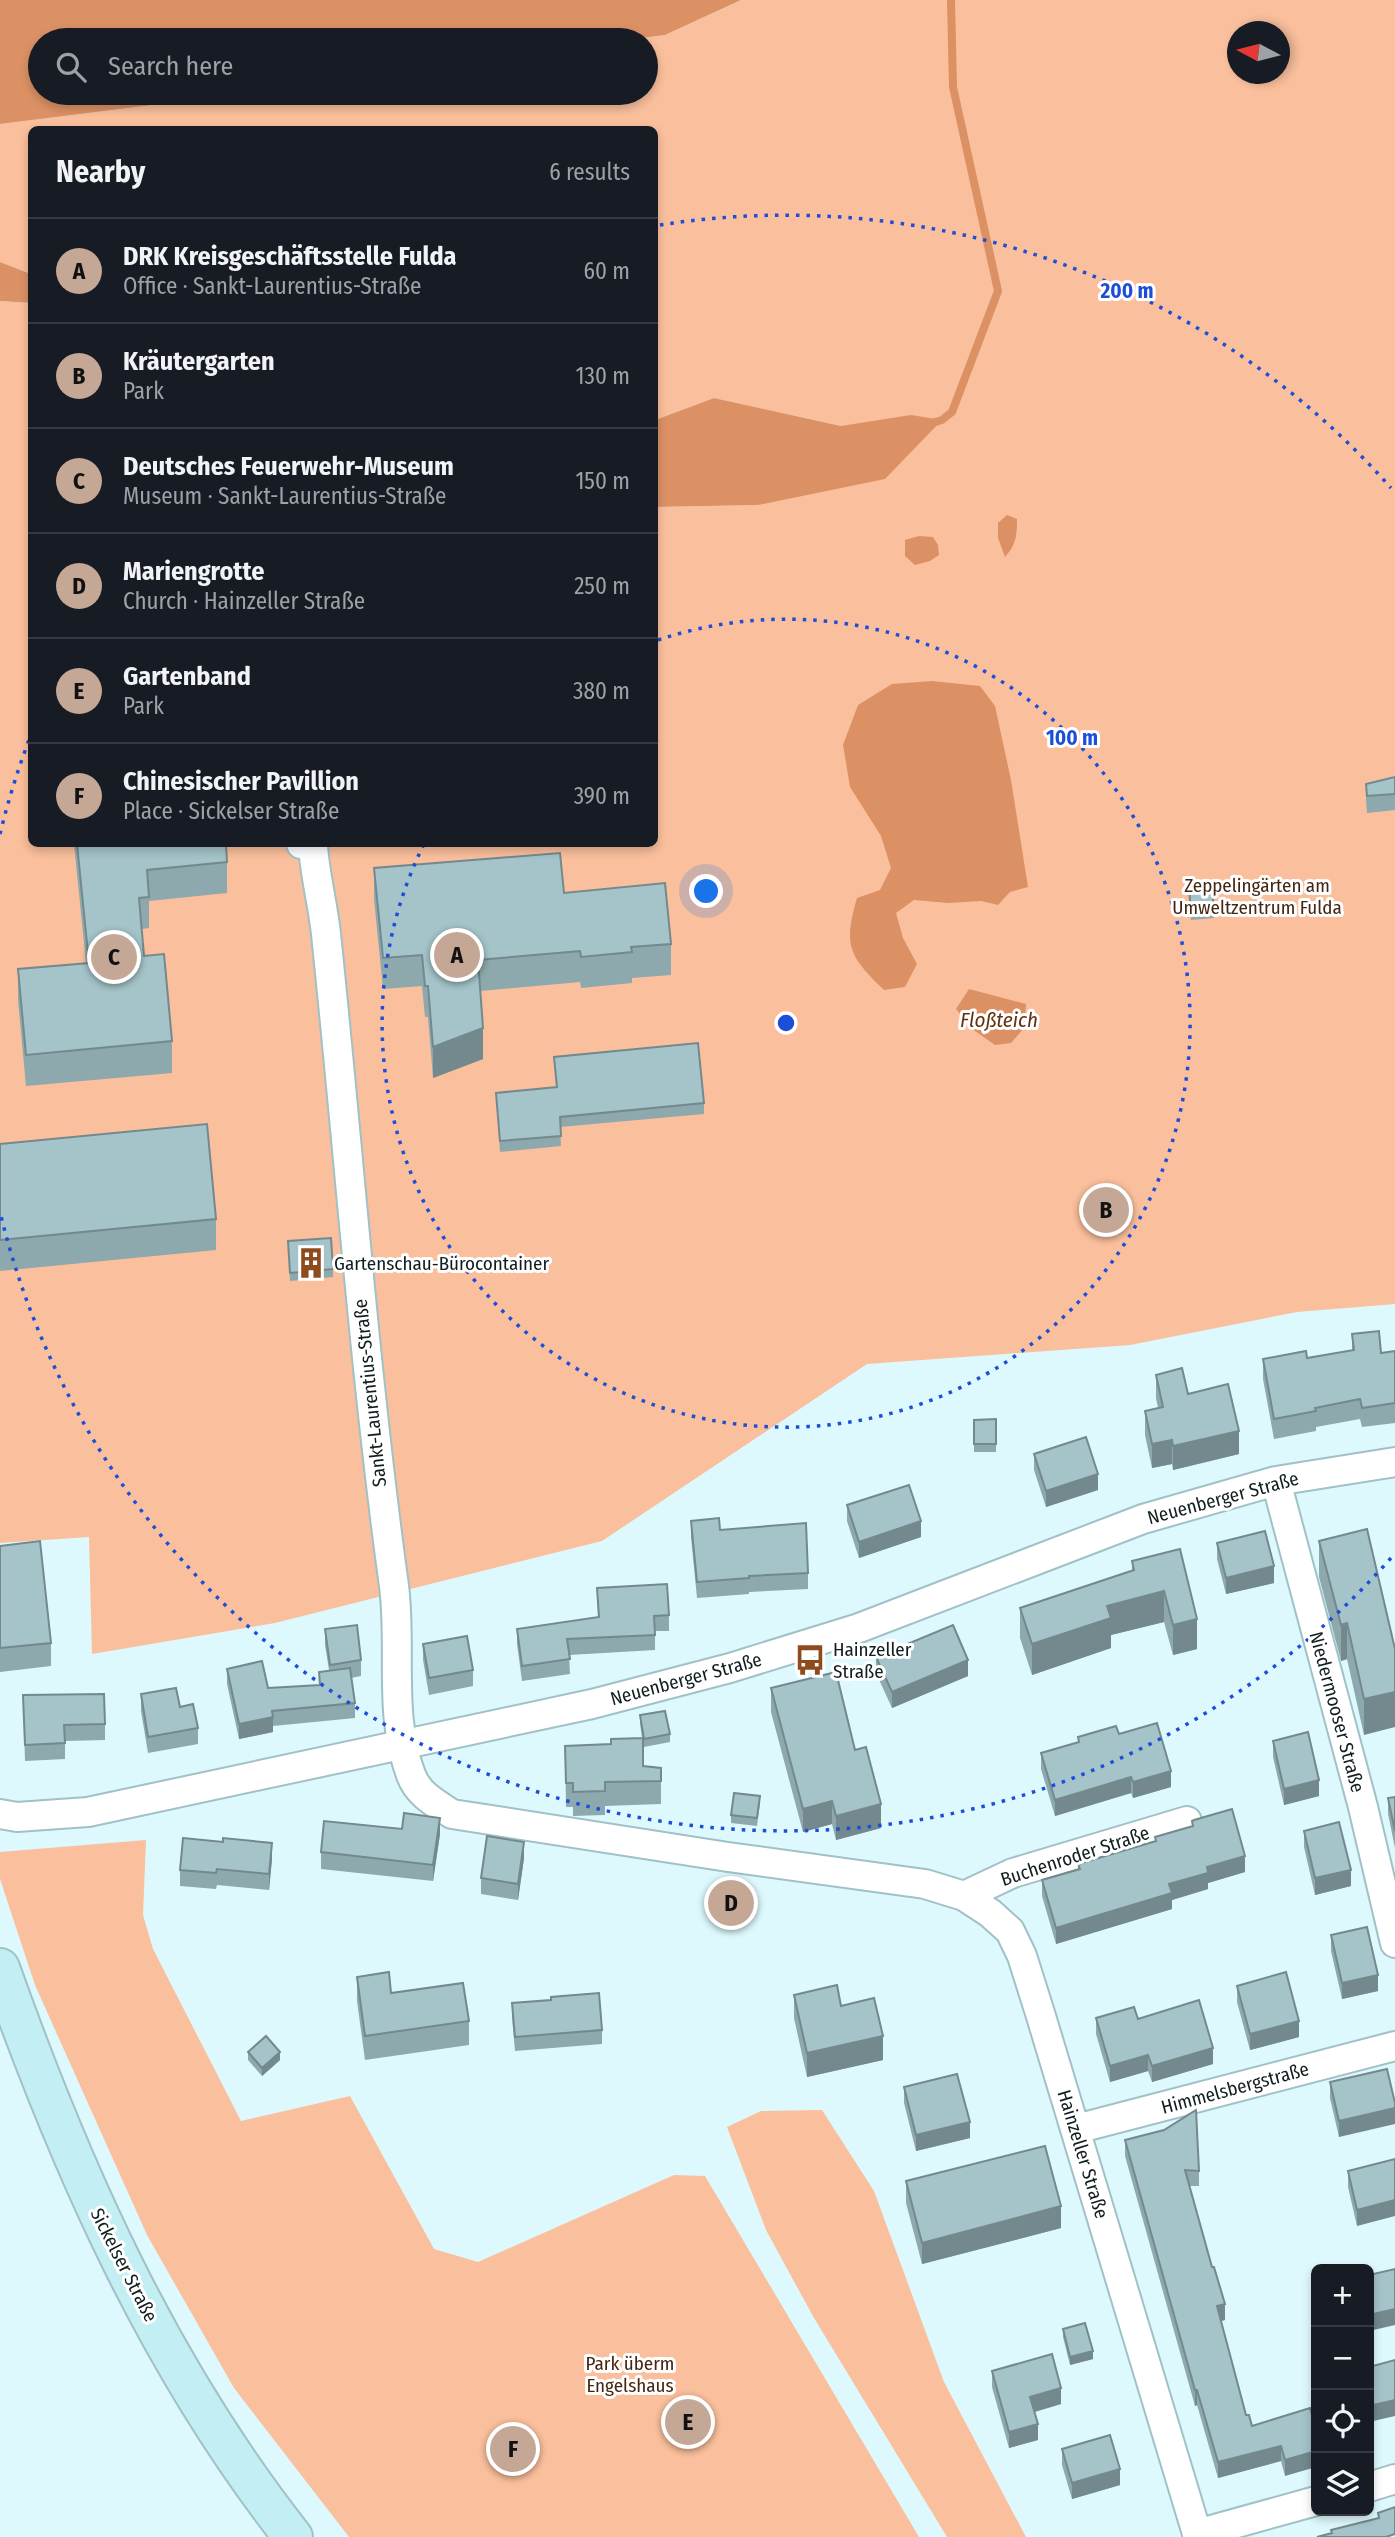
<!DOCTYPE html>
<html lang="en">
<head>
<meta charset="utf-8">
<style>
	:root { --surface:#171b24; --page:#242831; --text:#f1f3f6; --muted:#9ea1a6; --line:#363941; --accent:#c4a794 }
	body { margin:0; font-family:"Fira Sans Condensed",sans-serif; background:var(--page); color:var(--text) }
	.controls { position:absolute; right:21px; bottom:21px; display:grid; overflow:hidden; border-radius:10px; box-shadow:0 4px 10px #0003 }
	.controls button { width:63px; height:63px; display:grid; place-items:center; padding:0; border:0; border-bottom:2px solid var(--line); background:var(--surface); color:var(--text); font:35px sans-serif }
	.compass { position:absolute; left:1227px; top:21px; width:63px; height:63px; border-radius:50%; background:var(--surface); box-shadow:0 4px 10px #0003; rotate:277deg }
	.you { position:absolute; left:707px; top:892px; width:24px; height:24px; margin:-18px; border:5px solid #fff; border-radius:50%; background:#1a73e8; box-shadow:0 0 0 10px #1a73e833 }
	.badge { display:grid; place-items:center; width:46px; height:46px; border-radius:50%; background:var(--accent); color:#111; font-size:23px; font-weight:700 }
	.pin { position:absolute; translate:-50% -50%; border:4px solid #fff; box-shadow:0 2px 7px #0006 }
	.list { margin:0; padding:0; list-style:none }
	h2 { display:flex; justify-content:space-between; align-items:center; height:91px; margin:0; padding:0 28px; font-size:30px }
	h2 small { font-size:23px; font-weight:400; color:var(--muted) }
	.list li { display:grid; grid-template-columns:46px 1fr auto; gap:21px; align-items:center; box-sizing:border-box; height:105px; padding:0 28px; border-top:2px solid var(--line) }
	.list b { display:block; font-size:26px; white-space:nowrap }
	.list p { margin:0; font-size:23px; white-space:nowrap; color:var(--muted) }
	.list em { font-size:23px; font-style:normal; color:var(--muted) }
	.icon { flex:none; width:38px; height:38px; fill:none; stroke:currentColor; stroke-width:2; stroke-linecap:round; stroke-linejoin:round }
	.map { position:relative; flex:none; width:1395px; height:2537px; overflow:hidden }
	.search { position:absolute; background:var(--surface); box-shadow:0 4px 10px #0003; left:28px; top:28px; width:630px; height:77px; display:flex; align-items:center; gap:18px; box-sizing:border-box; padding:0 24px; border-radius:38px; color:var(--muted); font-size:26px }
	.panel { position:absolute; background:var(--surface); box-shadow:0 4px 10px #0003; left:28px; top:126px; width:630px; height:721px; border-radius:10px }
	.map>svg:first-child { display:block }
</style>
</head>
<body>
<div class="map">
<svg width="1395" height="2537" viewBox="0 0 1395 2537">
	<rect width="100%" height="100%" fill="#def9fd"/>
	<path fill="#fabf9c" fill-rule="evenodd" d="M741,0H1395V1304L1297,1312L1130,1345L867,1364L602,1541L275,1623L92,1654L89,1537L0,1543V301L31,303L32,844H654L655,507L758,505L841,426L714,398L655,420L654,130H32L31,274L0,262V124L249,93H646V40H627L665,35ZM1238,32H1280V74H1238Z
		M146,1840L143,1915L153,1949L241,2121L350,2096L434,2249L478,2262L674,2175L705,2176L919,2537H349L234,2388L147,2235L35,1985L0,1879V1852Z
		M822,2110L874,2191L944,2382L1026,2537H947L814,2318L766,2230L727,2127L761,2111Z"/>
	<path fill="#db9164" d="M0,0H741L665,35L627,40H40V93H249L0,124Z
		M0,262L31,274V303L0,301Z
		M714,398L841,426L911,415L942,420L885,479L758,505L655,507V420Z
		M1007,515L1017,519C1017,536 1016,545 1005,557L998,538V523Z
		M919,536L933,537L938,545L939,555L930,561L915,565L905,556V540Z
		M932,681L980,686L995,706L1011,780L1028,887L1010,892L998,905L981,901L948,903L914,900L896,913L903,938L917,964L905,987L884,990C849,956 843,946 857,898L880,890L891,868L881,836L850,787L843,745L858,705L892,684Z
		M969,989L1026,1004L1024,1028L1011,1043L995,1045L975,1031L956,1009Z"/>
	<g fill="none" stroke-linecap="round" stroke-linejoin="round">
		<path stroke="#db9164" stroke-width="8" d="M932,423L942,420L952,412L998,291L953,87L951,0"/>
		<defs>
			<path id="minor" d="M301,844L313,846C315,876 323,905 326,934C349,1152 364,1369 394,1586C402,1649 388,1714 411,1775C418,1794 435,1803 452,1814L728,1857L925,1884L964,1896L990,1913L1010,1931L1022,1956L1040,2013L1198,2537
				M1276,1481L1363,1807L1395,1943
				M0,1814L17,1817L88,1812L592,1704L730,1668L859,1628L1143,1519L1276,1481L1395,1462
				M964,1896L1013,1873L1187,1821
				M1076,2129L1395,2046
				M1369,2487L1395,2479
				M1197,2534L1316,2501"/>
			<path id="secondary" d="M0,1968C72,2171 159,2367 293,2537"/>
		</defs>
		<use href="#minor" stroke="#a0c1c6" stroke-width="32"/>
		<use href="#secondary" stroke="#a0c1c6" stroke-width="42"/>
		<use href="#minor" stroke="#fff" stroke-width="28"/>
		<use href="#secondary" stroke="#c2eef4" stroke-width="38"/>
	</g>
	<path fill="#8da9ad" d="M1395,777V810L1367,813L1366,800V784Z
		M74,844H226L227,862V893L149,901V928L142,929L144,956L172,1041V1073L26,1086L18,1000V969L86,963Z
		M374,868L564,893L671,944V975L632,978V983L581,988L580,982L480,991L483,1059L433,1078L428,1017H425L422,986L383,989L374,899Z
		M1189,888L1214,910V918L1191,920Z
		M554,1057L704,1103V1114L560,1127L561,1146L500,1152L496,1093L556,1087Z
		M0,1144L216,1219V1250L0,1271Z
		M288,1241L333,1269V1277L290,1281Z
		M1352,1334L1381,1353L1395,1351V1423L1362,1427L1360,1419L1316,1427V1431L1274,1439L1263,1379V1359L1307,1358L1352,1350Z
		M1156,1375L1188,1394L1239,1454L1173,1470L1172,1464L1152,1468L1145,1435V1411L1158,1408L1156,1398Z
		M996,1419V1452H974V1420Z
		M1034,1454L1098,1490L1046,1507L1034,1470Z
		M847,1505L921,1537L859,1558L847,1521Z
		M691,1521L720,1530L808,1573V1589L749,1592V1594L697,1598L691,1537Z
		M1367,1529L1364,1735L1347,1659L1341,1661L1319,1577V1541Z
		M1217,1543L1274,1583L1226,1594L1217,1559Z
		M0,1546L51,1643V1666L0,1672Z
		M1180,1549L1197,1649L1173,1655L1164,1622L1111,1635V1648L1032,1675L1020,1638V1608L1132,1571V1561Z
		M597,1588L669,1615V1631H655V1650L569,1655L570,1674L522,1681L517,1644V1629L598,1617Z
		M325,1629L361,1660V1676L351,1678L355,1703V1718L273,1726V1732L239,1739L227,1684V1669L268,1688L319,1685V1672L329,1670L325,1645Z
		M423,1644L473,1670V1686L429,1695L423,1660Z
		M876,1657L968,1676L892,1708L876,1673Z
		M771,1688L855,1750L881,1828L836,1840L832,1824L803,1832L771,1712Z
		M141,1694L180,1707L198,1728V1744L148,1753L141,1711Z
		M23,1695L105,1724V1740L65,1741V1759L25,1761Z
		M640,1715L670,1734V1742L644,1747L643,1741V1766L661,1768V1804L605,1806V1815L573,1816V1807H566L565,1746L611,1744L642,1738L640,1723Z
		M1119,1734L1171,1787L1133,1798L1131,1793L1055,1816L1041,1769V1753L1078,1742V1737Z
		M1273,1741L1319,1796L1284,1805L1273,1757Z
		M1395,1797V1848L1388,1814V1798Z
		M760,1804L757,1826L731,1823V1815Z
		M1192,1821L1245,1872L1208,1883V1889L1172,1900V1909L1056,1944L1042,1896V1880L1078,1869V1864L1155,1841V1837L1192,1826Z
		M1304,1831L1351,1886L1315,1895L1304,1847Z
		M440,1834L433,1881L321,1869V1852Z
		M524,1858L518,1900L481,1894V1878Z
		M272,1859L269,1890L217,1885L216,1889L180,1886V1870Z
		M1331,1935L1378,1991L1342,1999L1331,1951Z
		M357,1977L391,1993L469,2021V2045L365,2060L357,2001Z
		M1237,1986L1299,2037L1250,2050L1237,2002Z
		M794,1995L841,2006L883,2060L807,2077L794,2018Z
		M512,2003L602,2030V2044L515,2051L512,2017Z
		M1096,2018L1138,2019L1213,2064L1152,2082L1148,2071L1110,2082L1096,2034Z
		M248,2052L280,2060L262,2076L248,2060Z
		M1330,2082L1395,2103L1339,2137L1330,2098Z
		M904,2087L970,2138L916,2151L904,2103Z
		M1125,2140L1199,2171V2186H1189L1225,2320L1220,2321L1246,2415L1252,2426L1310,2408L1285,2476L1281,2461L1218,2478L1197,2405L1195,2406L1125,2156Z
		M1395,2159L1357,2226L1348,2187V2171Z
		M906,2181L1061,2228L922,2264L906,2203Z
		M1063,2329L1093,2359L1070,2365L1063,2337Z
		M992,2371L1061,2404L1035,2412L1038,2440L1009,2448L992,2387Z
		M1062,2449L1120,2485L1072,2499L1062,2465Z"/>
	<path fill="#73898d" d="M483,1028V1059L433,1078V1047Z
		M1239,1431V1454L1173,1470V1446Z
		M1172,1440V1464L1152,1468V1444Z
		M1098,1474V1490L1046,1507V1491Z
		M921,1521V1537L859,1558V1542Z
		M1274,1566V1583L1226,1594V1578Z
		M1164,1591V1622L1111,1635V1648L1032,1675V1644L1107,1606Z
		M1197,1619V1649L1173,1655V1625Z
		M1347,1623V1659L1341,1661V1625Z
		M968,1660V1676L892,1708V1692Z
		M1395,1692V1727L1364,1735V1699Z
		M273,1717V1732L239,1739V1724Z
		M1171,1771V1787L1133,1798V1782Z
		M1131,1777V1793L1055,1816V1800Z
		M1319,1780V1796L1284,1805V1789Z
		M832,1801V1824L803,1832V1809Z
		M881,1804V1828L836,1840V1816Z
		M440,1818V1834L433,1881V1865Z
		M524,1842V1858L518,1900V1884Z
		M272,1843V1859L269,1890V1874Z
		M1245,1856V1872L1208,1883V1889L1172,1900V1909L1056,1944V1928L1169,1884L1207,1867Z
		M1351,1870V1886L1315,1895V1878Z
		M1378,1975V1991L1342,1999V1983Z
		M1299,2021V2037L1250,2050V2034Z
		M883,2036V2060L807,2077V2053Z
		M1213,2048V2064L1152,2082V2066Z
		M280,2052V2060L262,2076V2068Z
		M1148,2055V2071L1110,2082V2066Z
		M1395,2108V2124L1339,2137V2121Z
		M970,2122V2138L916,2151V2135Z
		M1395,2200V2216L1357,2226V2210Z
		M1061,2206V2228L922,2264V2243Z
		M1225,2304V2320L1217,2322V2306Z
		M1395,2309V2325L1369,2331V2315Z
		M1093,2351V2359L1070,2365V2357Z
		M1061,2388V2404L1030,2413V2397Z
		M1195,2390H1197V2405L1195,2406Z
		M1395,2400V2416L1369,2422V2406Z
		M1038,2424V2440L1009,2448V2432Z
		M1281,2446V2461L1218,2478V2462Z
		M1316,2451V2467L1285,2476V2460Z
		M1120,2469V2485L1072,2499V2483Z"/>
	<path fill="#a4c4c9" stroke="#73898d" stroke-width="2" d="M1395,777V794L1367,796L1366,784Z
		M77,844H226L227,862L147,870L149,897L139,898L144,956L164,954L172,1041L26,1055L18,969L89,963Z
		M560,853L564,893L665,883L671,944L631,947L632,952L581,957L580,951L478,960L483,1028L433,1047L428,986H425L422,955L383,958L374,868Z
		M1212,886L1214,910L1191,912L1189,888Z
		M698,1043L704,1103L560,1117L561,1136L500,1141L496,1093L557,1087L554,1057Z
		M207,1124L216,1219L0,1240V1144Z
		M331,1238L333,1269L290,1273L288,1241Z
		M1379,1331L1381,1353L1395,1351V1403L1362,1408L1360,1399L1315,1408L1316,1411L1274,1419L1263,1359L1306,1351L1307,1358L1354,1350L1352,1334Z
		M1182,1368L1188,1394L1228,1384L1239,1431L1173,1446L1172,1440L1152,1444L1145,1411L1163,1407L1156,1375Z
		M996,1419V1444H974V1420Z
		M1086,1437L1098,1474L1046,1491L1034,1454Z
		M909,1485L921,1521L859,1542L847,1505Z
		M719,1518L720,1530L806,1523L808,1573L749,1576V1578L697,1582L691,1521Z
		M1367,1529L1395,1649V1692L1364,1699L1347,1623L1341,1625L1319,1541Z
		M1265,1531L1274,1566L1226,1578L1217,1543Z
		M40,1541L51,1643L0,1648V1546Z
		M1180,1549L1197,1619L1173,1625L1164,1591L1107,1606L1111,1618L1032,1644L1020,1608L1134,1570L1132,1561Z
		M667,1584L669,1615L654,1616L655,1635L567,1639L570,1659L522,1666L517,1629L599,1617L597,1588Z
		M357,1625L361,1660L330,1665L325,1629Z
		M953,1625L968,1660L892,1692L876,1657Z
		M467,1636L473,1670L429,1678L423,1644Z
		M262,1661L268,1688L320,1685L319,1672L350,1668L355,1703L272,1711L273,1717L239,1724L227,1669Z
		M836,1672L855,1750L866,1747L881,1804L836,1816L832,1801L803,1809L771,1688Z
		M176,1688L180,1707L193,1704L198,1728L148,1737L141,1694Z
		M104,1694L105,1724L64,1725L65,1743L25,1745L23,1695Z
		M665,1711L670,1734L644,1739L640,1715Z
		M1157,1723L1171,1771L1133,1782L1131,1777L1055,1800L1041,1753L1079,1742L1078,1737L1116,1726L1119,1734Z
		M1308,1732L1319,1780L1284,1789L1273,1741Z
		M643,1738V1766L661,1768V1781L605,1782V1791L573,1792V1783H566L565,1746L611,1744V1739Z
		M734,1793L760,1796L757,1818L731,1815Z
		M1395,1797V1831L1388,1798Z
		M1232,1809L1245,1856L1207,1867L1208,1873L1169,1884L1172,1893L1056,1928L1042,1880L1080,1869L1078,1864L1156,1841L1155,1837L1193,1826L1192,1821L1194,1820Z
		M404,1813L440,1818L433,1865L321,1852L324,1821L402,1829Z
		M1339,1822L1351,1870L1315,1878L1304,1831Z
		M487,1836L524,1842L518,1884L481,1878Z
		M183,1838L223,1842V1838L272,1843L269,1874L217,1869L216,1873L180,1870Z
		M1367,1927L1378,1975L1342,1983L1331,1935Z
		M389,1972L391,1993L463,1983L469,2021L365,2036L357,1977Z
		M1286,1972L1299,2021L1250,2034L1237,1986Z
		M837,1985L841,2006L874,1998L883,2036L807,2053L794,1995Z
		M599,1993L602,2030L515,2037L512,2003L551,2000V1997Z
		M1199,2000L1213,2048L1152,2066L1148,2055L1110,2066L1096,2018L1134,2007L1138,2019Z
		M266,2036L280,2052L262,2068L248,2052Z
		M1387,2069L1395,2103V2108L1339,2121L1330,2082Z
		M957,2074L970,2122L916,2135L904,2087Z
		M1196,2110L1199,2171L1185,2170L1212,2267H1214L1225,2304L1217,2306L1246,2415H1249L1252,2426L1310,2408L1316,2428V2451L1285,2460L1281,2446L1218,2462L1197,2390H1195L1125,2140L1164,2130Z
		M1045,2146L1061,2206L922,2243L906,2181Z
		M1395,2159V2200L1357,2210L1348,2171Z
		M1395,2269V2309L1369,2315V2275Z
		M1085,2323L1093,2351L1070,2357L1063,2329Z
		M1052,2354L1061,2388L1030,2397L1038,2424L1009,2432L992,2371Z
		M1395,2360V2400L1369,2406V2367Z
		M1110,2435L1120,2469L1072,2483L1062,2449Z
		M1395,2507V2534L1386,2537H1317L1332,2533L1331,2530L1379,2518L1378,2513Z"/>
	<g fill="none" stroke="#1d4ed8" stroke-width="3.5" stroke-dasharray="3.5 7">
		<path d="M658 640A404 404 0 1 1 423 846"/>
		<path d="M1391 1558A808 808 0 0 1 0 1212M0 834A808 808 0 0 1 29 740M660 225A808 808 0 0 1 1391 488"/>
	</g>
	<defs>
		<symbol id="building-bare" viewBox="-9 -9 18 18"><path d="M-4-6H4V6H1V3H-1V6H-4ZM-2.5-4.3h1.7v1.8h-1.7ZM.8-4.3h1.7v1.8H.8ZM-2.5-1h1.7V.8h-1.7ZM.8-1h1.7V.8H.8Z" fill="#8e4b1c" stroke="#fff" stroke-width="2.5" paint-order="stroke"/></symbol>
		<symbol id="bus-bare" viewBox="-9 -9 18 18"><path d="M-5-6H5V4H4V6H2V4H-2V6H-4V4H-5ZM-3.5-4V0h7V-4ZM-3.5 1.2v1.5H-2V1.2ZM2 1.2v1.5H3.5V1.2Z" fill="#8e4b1c" stroke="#fff" stroke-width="2.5" paint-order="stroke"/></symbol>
	</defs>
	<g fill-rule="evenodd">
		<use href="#building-bare" x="289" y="1241" width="44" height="44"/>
		<use href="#bus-bare" x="788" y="1638" width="44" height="44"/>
	</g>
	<g text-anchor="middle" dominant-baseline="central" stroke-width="6" stroke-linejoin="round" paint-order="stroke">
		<g font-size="19" fill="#442612" stroke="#fff">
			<text x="1257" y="885">Zeppelingärten am<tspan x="1257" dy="22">Umweltzentrum Fulda</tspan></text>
			<text x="630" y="2363">Park überm<tspan x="630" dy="22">Engelshaus</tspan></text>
		</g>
		<g font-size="19" fill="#111e1f" stroke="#fff" text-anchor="start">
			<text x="334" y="1263">Gartenschau-Bürocontainer</text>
			<text x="833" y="1649">Hainzeller<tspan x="833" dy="22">Straße</tspan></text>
		</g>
		<g font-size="19" fill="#111e1f" stroke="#fff">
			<text transform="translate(370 1393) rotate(-96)">Sankt-Laurentius-Straße</text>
			<text transform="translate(1223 1498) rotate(-15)">Neuenberger Straße</text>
			<text transform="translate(686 1679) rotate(-15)">Neuenberger Straße</text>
			<text transform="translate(1337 1712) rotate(75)">Niedermooser Straße</text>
			<text transform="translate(1075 1856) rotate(-18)">Buchenroder Straße</text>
			<text transform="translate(1235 2088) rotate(-15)">Himmelsbergstraße</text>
			<text transform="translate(1083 2154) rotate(73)">Hainzeller Straße</text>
			<text transform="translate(124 2265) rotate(63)">Sickelser Straße</text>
		</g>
		<g font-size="21" font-style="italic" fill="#633311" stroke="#fff">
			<text x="999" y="1020">Floßteich</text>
		</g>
	</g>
	<circle cx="786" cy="1023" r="10" fill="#1d4ed8" stroke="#fff" stroke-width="3.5"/>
	<g font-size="21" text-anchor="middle" font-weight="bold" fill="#1d4ed8" stroke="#fff" stroke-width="6" stroke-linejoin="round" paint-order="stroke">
		<text x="1127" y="298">200 m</text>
		<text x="1072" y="745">100 m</text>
	</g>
</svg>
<div class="controls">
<button>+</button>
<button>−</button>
<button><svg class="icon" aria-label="locate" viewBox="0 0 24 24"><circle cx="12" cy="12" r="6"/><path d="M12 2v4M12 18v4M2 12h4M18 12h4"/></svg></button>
<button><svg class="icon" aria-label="layers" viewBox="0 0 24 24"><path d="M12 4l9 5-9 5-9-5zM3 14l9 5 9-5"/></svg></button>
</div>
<svg class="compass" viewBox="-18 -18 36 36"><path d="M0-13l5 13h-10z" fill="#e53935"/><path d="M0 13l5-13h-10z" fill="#9ea1a6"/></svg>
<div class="you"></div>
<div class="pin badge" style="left:457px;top:955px">A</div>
<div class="pin badge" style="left:1106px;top:1210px">B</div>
<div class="pin badge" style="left:114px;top:957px">C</div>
<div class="pin badge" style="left:731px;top:1903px">D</div>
<div class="pin badge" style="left:688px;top:2422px">E</div>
<div class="pin badge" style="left:513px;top:2449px">F</div>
<div class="search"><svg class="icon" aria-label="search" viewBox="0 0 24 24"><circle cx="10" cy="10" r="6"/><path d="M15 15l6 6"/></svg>Search here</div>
<section class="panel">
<h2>Nearby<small>6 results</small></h2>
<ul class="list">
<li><span class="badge">A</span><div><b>DRK Kreisgeschäftsstelle Fulda</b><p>Office · Sankt-Laurentius-Straße</p></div><em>60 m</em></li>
<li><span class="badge">B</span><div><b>Kräutergarten</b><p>Park</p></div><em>130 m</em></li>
<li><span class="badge">C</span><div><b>Deutsches Feuerwehr-Museum</b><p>Museum · Sankt-Laurentius-Straße</p></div><em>150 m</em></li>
<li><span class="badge">D</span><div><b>Mariengrotte</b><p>Church · Hainzeller Straße</p></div><em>250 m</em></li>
<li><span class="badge">E</span><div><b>Gartenband</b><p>Park</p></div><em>380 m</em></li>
<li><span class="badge">F</span><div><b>Chinesischer Pavillion</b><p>Place · Sickelser Straße</p></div><em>390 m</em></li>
</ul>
</section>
</div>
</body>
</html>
